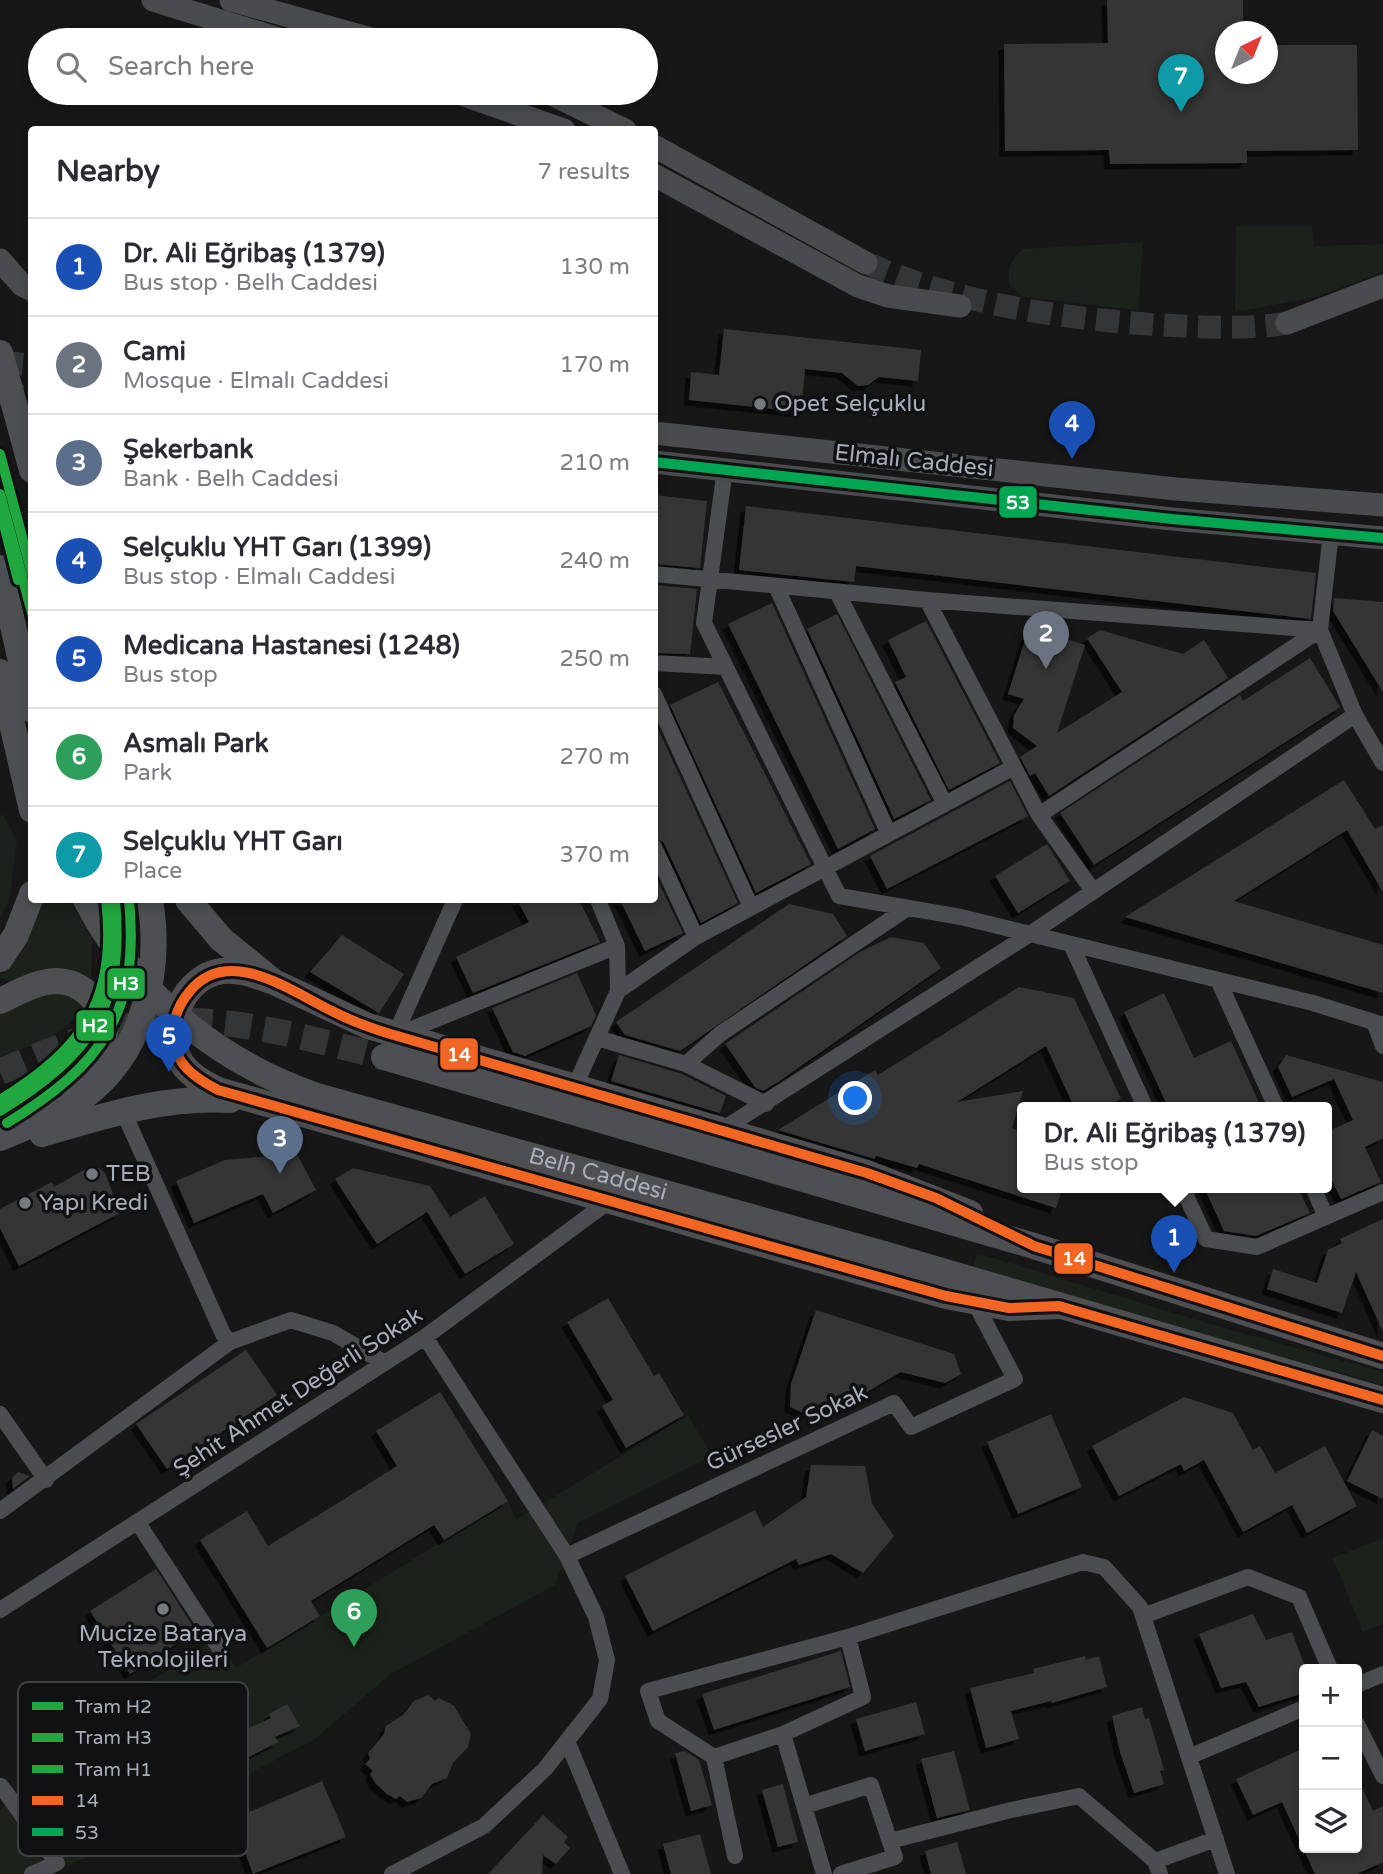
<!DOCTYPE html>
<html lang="en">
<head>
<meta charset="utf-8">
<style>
	:root { --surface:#fff; --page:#f7f7f7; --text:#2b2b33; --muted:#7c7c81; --line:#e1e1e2; --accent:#757980 }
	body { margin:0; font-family:"Varela Round",sans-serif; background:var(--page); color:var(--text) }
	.controls { position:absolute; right:21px; bottom:21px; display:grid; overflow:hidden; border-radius:7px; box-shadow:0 4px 10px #0003 }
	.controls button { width:63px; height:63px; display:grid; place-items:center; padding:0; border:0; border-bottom:2px solid var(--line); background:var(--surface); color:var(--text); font:35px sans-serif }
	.compass { position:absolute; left:1215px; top:21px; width:63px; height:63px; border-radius:50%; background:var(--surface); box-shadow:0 4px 10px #0003; rotate:43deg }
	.you { position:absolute; left:856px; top:1099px; width:24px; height:24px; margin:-18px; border:5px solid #fff; border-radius:50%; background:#1a73e8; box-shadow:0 0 0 10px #1a73e833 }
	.badge { display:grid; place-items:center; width:46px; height:46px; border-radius:50%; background:var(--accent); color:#fff; font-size:23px; font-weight:700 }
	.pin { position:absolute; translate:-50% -58px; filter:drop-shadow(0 2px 4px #0008) }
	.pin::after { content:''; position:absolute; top:37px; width:24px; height:21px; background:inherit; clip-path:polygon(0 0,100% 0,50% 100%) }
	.popup { position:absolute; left:1017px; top:1102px; width:315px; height:91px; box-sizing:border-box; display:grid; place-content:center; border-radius:7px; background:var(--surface); filter:drop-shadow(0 2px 5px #0005); font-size:23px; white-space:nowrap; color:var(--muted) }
	.popup b { font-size:26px; color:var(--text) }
	.popup::after { content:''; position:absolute; left:50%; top:100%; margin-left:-14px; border:14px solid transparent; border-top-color:var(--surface) }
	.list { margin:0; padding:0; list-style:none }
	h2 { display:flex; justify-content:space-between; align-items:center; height:91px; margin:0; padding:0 28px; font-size:30px }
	h2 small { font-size:23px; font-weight:400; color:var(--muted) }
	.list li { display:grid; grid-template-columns:46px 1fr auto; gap:21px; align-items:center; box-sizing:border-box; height:98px; padding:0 28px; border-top:2px solid var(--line) }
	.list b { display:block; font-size:26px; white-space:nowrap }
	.list p { margin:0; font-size:23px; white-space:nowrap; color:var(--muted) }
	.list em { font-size:23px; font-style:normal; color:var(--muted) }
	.icon { flex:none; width:38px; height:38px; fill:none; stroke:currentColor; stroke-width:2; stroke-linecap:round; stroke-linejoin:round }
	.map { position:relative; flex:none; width:1383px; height:1874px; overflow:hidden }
	.search { position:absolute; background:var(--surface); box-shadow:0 4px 10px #0003; left:28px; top:28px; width:630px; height:77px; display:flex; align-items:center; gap:18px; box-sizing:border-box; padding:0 24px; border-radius:38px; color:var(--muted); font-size:26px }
	.panel { position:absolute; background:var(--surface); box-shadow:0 4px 10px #0003; left:28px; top:126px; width:630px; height:777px; border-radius:7px }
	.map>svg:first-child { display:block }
</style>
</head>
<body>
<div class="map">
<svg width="1383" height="1874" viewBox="0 0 1383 1874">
	<defs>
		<filter id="shadow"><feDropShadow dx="-5.5" dy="5.5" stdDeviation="0" flood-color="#0009"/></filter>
	</defs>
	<rect width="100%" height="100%" fill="#171717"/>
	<path fill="#1b221b" d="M1236,226H1312L1314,246L1383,244V272L1316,297L1235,312Z
		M1143,242L1138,310L1023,297L1010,286C1006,271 1011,258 1023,249Z
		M3,814L17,841L9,901L0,916V817Z
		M42,900H69L92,938L91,980L47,971L8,981L0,977L10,964Z
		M53,987L82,1002C75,1035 27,1046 0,1058V1007Z
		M977,1253L1210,1324L1383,1372V1385L973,1270Z
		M688,1415L712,1456L578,1523L555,1585L391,1674L315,1739L199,1800L52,1874H0V1809L44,1786L27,1762L216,1638L236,1668L508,1501L516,1520Z
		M1383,1538V1624L1363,1632L1333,1558Z"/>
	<path fill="#29333a" d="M132 1750a20 20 0 1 1 40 0a20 20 0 1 1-40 0Z"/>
	<path fill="#353536" filter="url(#shadow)" d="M1107,0H1243V32H1226V74H1268V45H1357L1358,150L1247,151V163L1110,164L1109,150L1005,151L1004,44L1108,43Z
		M724,329L921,350L918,381L879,377L868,385L858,386L842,373L805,369L801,412L689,400L691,372L719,375Z
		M654,495L707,501L700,568L654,564Z
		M746,506L1316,573L1311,619L856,566L854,582L739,570Z
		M654,585L697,589L690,654L654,653Z
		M1334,598L1383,602V692L1333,611Z
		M772,603L875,829L838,849L728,624Z
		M837,614L931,800L894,819L807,629Z
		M926,621L1000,763L949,790L895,682L906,677L888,640Z
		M1029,627L1085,645L1057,733L1122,692L1087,638L1100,630L1183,654L1204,640L1228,678L1049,796L1035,773L1030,776L1020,757L1037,746L1013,728L1014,715L1024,699L1008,694Z
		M1310,658L1340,707L1094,865L1060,813L1240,695L1243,701Z
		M718,682L811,864L756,893L670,705Z
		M654,720L738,903L701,923L664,843L654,837Z
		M1344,780L1375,829L1383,825V892L1347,830L1234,901L1383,945V993L1125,917Z
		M1010,781L1028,816L887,889L870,856Z
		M1047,844L1070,881L1018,913L995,876Z
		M654,873L683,933L645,951L620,900H654Z
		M517,900H579L600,942L473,993L456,957L529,922Z
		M789,904L833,914L847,936L680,1051L625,1035L616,1022Z
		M342,935L404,974L379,1013L310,972Z
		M891,937L924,943L941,968L778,1082L763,1091L755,1087L725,1044L860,952Z
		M577,973L596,1015L591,1026L525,1056L513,1052L492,1008Z
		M1019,987L1074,998L1121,1099L1104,1107H1074L1046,1046L957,1102L1023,1091L1012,1128L1022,1131V1187H1063L1056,1208L919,1164L917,1168L876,1156L875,1159L778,1130L875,1070L878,1075Z
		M1164,993L1194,1058L1231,1041L1261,1107H1168L1124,1012Z
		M619,1055L682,1074L726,1096L720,1113L611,1081Z
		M1286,1055L1383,1082V1138L1365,1147L1381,1182L1341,1199L1326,1168V1132L1353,1120L1334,1079L1292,1097L1278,1067Z
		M297,1154L316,1190L273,1213L263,1194L194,1223L176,1181L225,1160Z
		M89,1167L99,1168L105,1173L120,1213L19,1266L0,1228V1209L52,1182L54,1187Z
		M353,1168L430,1186L450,1217L485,1196L514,1244L465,1274L427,1212L377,1244L335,1179Z
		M1204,1187H1290L1293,1193L1299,1190L1310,1213L1256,1236L1224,1231Z
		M1383,1219V1332L1356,1272L1342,1313L1267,1289L1273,1269L1317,1283L1328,1250L1342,1243L1340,1239Z
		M608,1298L654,1376L659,1373L684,1415L626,1448L602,1406L613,1400L567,1322Z
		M816,1310L954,1354L961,1374L945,1383L901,1372L855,1399L821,1412L803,1413L790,1407L791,1384Z
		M246,1350L277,1395L167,1469L136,1424Z
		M440,1392L508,1501L444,1540L434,1525L311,1601L320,1616L267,1648L200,1540L247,1511L268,1546L346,1498L397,1466L376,1431Z
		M1184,1397L1233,1413L1253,1450L1260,1446L1275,1473L1325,1446L1357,1506L1307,1533L1292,1505L1243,1532L1204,1460L1184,1471L1181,1464L1119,1496L1092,1446Z
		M1051,1414L1082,1487L1018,1514L987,1442Z
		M1372,1430L1383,1436V1499L1347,1481Z
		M811,1465L865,1466L872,1504L894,1536L863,1573L831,1554L799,1565L796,1559L653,1631L625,1576L755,1510L763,1527L806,1497Z
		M18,1472L30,1476L13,1489L12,1478Z
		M156,1569L196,1631L130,1674L90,1611Z
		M1253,1614L1266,1640L1292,1632L1304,1664V1693L1259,1707L1246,1682L1221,1688L1199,1634Z
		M841,1651L850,1687L714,1730L702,1694Z
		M1085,1656L1086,1660L1099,1656L1107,1687L1052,1703L1051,1701L1011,1711L1019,1739L986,1748L970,1688L1034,1673L1033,1669Z
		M428,1695L435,1701L439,1698L454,1706L471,1734L468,1747L453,1763L447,1778L432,1784L421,1798L407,1802L400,1796L396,1799L387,1794L376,1784L370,1774L373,1771L365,1764L370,1759L368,1753L384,1734L386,1726L403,1715L414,1701Z
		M916,1702L925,1734L865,1751L856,1719Z
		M287,1704L300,1726L275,1737L278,1742L241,1761L230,1737L271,1718L269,1714Z
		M1142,1707L1145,1719L1149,1718L1164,1770L1160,1771L1164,1784L1134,1793L1120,1752L1112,1716Z
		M1304,1748V1848H1357V1777L1373,1811L1383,1806V1862L1357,1874H1315L1282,1802L1253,1815L1236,1779Z
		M685,1751L699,1760L712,1805L691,1811L675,1753Z
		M954,1751L970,1810L937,1818L921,1759Z
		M322,1781L346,1837L253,1874L233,1819Z
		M783,1784L798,1842L778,1847L762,1790Z
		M543,1815L568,1837L564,1842L570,1848L556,1864L543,1855L542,1874H488Z
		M700,1834L711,1874H671L663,1844Z
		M957,1842L966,1874H931L925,1851Z"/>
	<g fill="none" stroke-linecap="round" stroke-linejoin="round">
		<path stroke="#343537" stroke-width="23" stroke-dasharray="23 11" stroke-linecap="butt" d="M866,263C959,304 1062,319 1163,325C1205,327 1245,330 1287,323
			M0,362L32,365
			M0,394L32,397"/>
		<path stroke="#343537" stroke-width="26" stroke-dasharray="26 13" stroke-linecap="butt" d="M0,1072C53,1049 109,1024 168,1021C241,1018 314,1040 384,1057"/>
		<path stroke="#4b4d50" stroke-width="16" d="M725,469L704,623L839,896L961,917L1313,1003L1383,1025
			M1331,533L1320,630L1355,715L1383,763
			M654,574L927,600L1320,630L1039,815L1093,891
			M776,586L889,834
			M837,592L945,804
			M927,600L1039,815
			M654,663L726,667
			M654,694L751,907
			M654,847L696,937
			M1071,944L1145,1107
			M1218,980L1276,1107
			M618,991L696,937L1014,767
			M1374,1022L1383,1046
			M395,1035L455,900
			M397,1035L617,946
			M597,1038L686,1064
			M574,1088L618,991L617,946L598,900
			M766,1104L686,1064L720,1034L906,909
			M123,1111L223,1334L230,1342
			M720,1131L1030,934L1355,715
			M1182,1187L1206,1239L1257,1247L1383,1192
			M1313,1187L1326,1217
			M0,1414L46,1480
			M0,1511L230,1342L291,1320L333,1333L385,1363
			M138,1523L220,1649
			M567,1556L894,1403L911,1427L1015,1379L975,1303
			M0,1610L425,1337L612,1199
			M1143,1616L1248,1577L1299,1597L1330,1669
			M1357,1685L1383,1674
			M1357,1724L1383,1776
			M783,1734L863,1697L848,1637L1083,1562L1104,1567L1140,1607L1227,1874
			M568,1743L622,1874
			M1191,1756L1304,1708
			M714,1757L658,1721L648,1691L848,1637
			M1,1786L57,1863L32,1874
			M804,1806L871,1785L895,1857L841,1874
			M890,1841L1011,1810L1079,1796L1155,1861L1160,1874
			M735,1856L714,1757L783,1734L824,1874
			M1155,1861L1216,1839
			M392,1874L484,1826L545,1769L600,1699L607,1660L596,1617L567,1556L425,1337"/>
		<path stroke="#4a4b4e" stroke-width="23" d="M153,0L282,40
			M231,0L375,40
			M458,93L564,130
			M549,93L625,130
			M654,146L866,263
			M654,175L858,286L888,296L960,306
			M0,260L22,285L32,290
			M1287,323L1383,286
			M654,433L1176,489L1383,505
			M654,462L1172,519L1383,538"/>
		<path stroke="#4e4f52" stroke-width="26" d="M0,353L32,470
			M0,568L32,710
			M0,672L32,810
			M188,900L221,939L274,982L368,1026L867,1173L970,1213
			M0,959L16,935L32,894
			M274,982C257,976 240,969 222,971C185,976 164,1023 178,1056C185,1073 202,1082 218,1090L946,1296L1009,1308L1059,1306
			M0,1001C17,993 37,981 57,981C90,982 113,1017 102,1048C97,1064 84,1075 71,1085
			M384,1057L1034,1246L1383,1356
			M42,1134C104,1116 164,1096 230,1100
			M0,1138C28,1126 57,1116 82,1098C144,1054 162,971 150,900
			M884,1254L1383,1400"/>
		<path stroke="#4e4f52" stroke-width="26" id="s1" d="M86,900C135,994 216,1061 317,1096L884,1254"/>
		<defs>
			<path id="bus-1" d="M1383,1356L1034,1246L936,1198L867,1173L387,1033C368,1027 349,1020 332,1011C292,992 229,944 190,991C179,1004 173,1018 173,1035C174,1064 195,1078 218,1090L946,1296L1009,1308L1059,1306L1383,1400"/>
			<path id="bus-2" d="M654,462L1172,519L1383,538"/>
		</defs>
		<use href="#bus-1" stroke="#111113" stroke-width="16"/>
		<use href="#bus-2" stroke="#111113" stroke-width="16"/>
		<use href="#bus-1" stroke="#f26522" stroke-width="10"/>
		<use href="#bus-2" stroke="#00a651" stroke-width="10"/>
		<defs>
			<path id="tram-1" d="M0,454L32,574
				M0,1111C90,1055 125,1009 115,900"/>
			<path id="tram-2" d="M0,509L18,580
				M7,1123C102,1065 140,1013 129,900"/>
			<path id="tram-3" d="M0,494L32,613
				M0,1100C83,1049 118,1000 106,900"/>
		</defs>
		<use href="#tram-1" stroke="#111113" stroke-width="16"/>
		<use href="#tram-2" stroke="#111113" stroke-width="16"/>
		<use href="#tram-3" stroke="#111113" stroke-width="16"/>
		<use href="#tram-1" stroke="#21a73f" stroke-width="10"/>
		<use href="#tram-2" stroke="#21a73f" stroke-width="10"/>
		<use href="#tram-3" stroke="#21a73f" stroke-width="10"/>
	</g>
	<g fill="#757980" stroke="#111113" stroke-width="2.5">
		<circle cx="760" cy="404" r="7"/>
		<circle cx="92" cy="1174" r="7"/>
		<circle cx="25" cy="1203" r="7"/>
		<circle cx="163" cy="1609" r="7"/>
	</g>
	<g text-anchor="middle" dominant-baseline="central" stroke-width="7" stroke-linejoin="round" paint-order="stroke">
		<g font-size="23" fill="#a7aeb9" stroke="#111113" text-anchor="start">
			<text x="774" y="404">Opet Selçuklu</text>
			<text x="106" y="1174">TEB</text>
			<text x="39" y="1203">Yapı Kredi</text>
			<text x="163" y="1634" text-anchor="middle">Mucize Batarya<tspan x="163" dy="26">Teknolojileri</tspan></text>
		</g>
		<g font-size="23" fill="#a7aeb9" stroke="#111113">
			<text transform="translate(914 461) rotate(6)">Elmalı Caddesi</text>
			<text stroke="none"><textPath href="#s1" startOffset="602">Belh Caddesi</textPath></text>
			<text transform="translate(298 1392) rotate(-33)">Şehit Ahmet Değerli Sokak</text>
			<text transform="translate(787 1428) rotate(-25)">Gürsesler Sokak</text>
		</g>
	</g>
	<rect x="18" y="1682" width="230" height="174" rx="10" fill="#111113" stroke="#3e4045" stroke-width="2"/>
	<rect x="32" y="1702" width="31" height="8" fill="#21a73f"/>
	<rect x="32" y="1733" width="31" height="9" fill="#21a73f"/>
	<rect x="32" y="1765" width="31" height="8" fill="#21a73f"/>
	<rect x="32" y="1796" width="31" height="9" fill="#f26522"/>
	<rect x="32" y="1828" width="31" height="8" fill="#00a651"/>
	<g font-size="19" fill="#a7aeb9">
		<text x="75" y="1713">Tram H2</text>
		<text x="75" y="1744">Tram H3</text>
		<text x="75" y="1776">Tram H1</text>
		<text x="75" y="1807">14</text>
		<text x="75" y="1839">53</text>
	</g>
	<g stroke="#111113" stroke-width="2.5">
		<rect x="998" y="485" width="40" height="34" rx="7" fill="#00a651"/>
		<rect x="106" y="967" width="40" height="33" rx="7" fill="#21a73f"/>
		<rect x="75" y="1009" width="40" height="33" rx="7" fill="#21a73f"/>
		<rect x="439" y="1037" width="40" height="34" rx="7" fill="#f26522"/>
		<rect x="1053" y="1242" width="41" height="33" rx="7" fill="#f26522"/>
	</g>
	<g font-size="19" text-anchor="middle" font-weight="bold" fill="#fff">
		<text x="1018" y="509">53</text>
		<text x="126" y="990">H3</text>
		<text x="95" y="1032">H2</text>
		<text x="459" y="1061">14</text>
		<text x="1074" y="1265">14</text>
	</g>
</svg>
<div class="controls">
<button>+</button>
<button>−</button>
<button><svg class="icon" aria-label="layers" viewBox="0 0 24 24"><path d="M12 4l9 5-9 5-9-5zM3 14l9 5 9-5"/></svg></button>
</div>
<svg class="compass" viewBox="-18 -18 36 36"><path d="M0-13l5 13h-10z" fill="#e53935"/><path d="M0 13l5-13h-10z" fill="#7c7c81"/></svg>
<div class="you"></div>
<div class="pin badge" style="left:1174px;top:1273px;background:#1a4fb4">1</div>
<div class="popup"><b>Dr. Ali Eğribaş (1379)</b>Bus stop</div>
<div class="pin badge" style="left:1046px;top:669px;background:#6b7280">2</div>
<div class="pin badge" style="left:280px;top:1174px;background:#5c6f8a">3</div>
<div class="pin badge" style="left:1072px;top:459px;background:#1a4fb4">4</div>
<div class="pin badge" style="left:169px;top:1072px;background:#1a4fb4">5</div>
<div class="pin badge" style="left:354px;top:1647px;background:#2e9e5b">6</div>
<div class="pin badge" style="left:1181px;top:112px;background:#0f9aa8">7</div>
<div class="search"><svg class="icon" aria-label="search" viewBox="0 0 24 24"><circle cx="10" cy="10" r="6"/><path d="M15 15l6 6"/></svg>Search here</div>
<section class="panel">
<h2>Nearby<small>7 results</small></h2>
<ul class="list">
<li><span class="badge" style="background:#1a4fb4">1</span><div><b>Dr. Ali Eğribaş (1379)</b><p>Bus stop · Belh Caddesi</p></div><em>130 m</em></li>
<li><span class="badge" style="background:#6b7280">2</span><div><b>Cami</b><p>Mosque · Elmalı Caddesi</p></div><em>170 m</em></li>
<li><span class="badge" style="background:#5c6f8a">3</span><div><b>Şekerbank</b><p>Bank · Belh Caddesi</p></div><em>210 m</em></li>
<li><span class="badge" style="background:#1a4fb4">4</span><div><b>Selçuklu YHT Garı (1399)</b><p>Bus stop · Elmalı Caddesi</p></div><em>240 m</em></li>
<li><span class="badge" style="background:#1a4fb4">5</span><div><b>Medicana Hastanesi (1248)</b><p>Bus stop</p></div><em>250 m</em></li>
<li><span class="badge" style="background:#2e9e5b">6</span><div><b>Asmalı Park</b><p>Park</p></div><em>270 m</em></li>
<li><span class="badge" style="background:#0f9aa8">7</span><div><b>Selçuklu YHT Garı</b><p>Place</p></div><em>370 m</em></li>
</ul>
</section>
</div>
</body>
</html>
